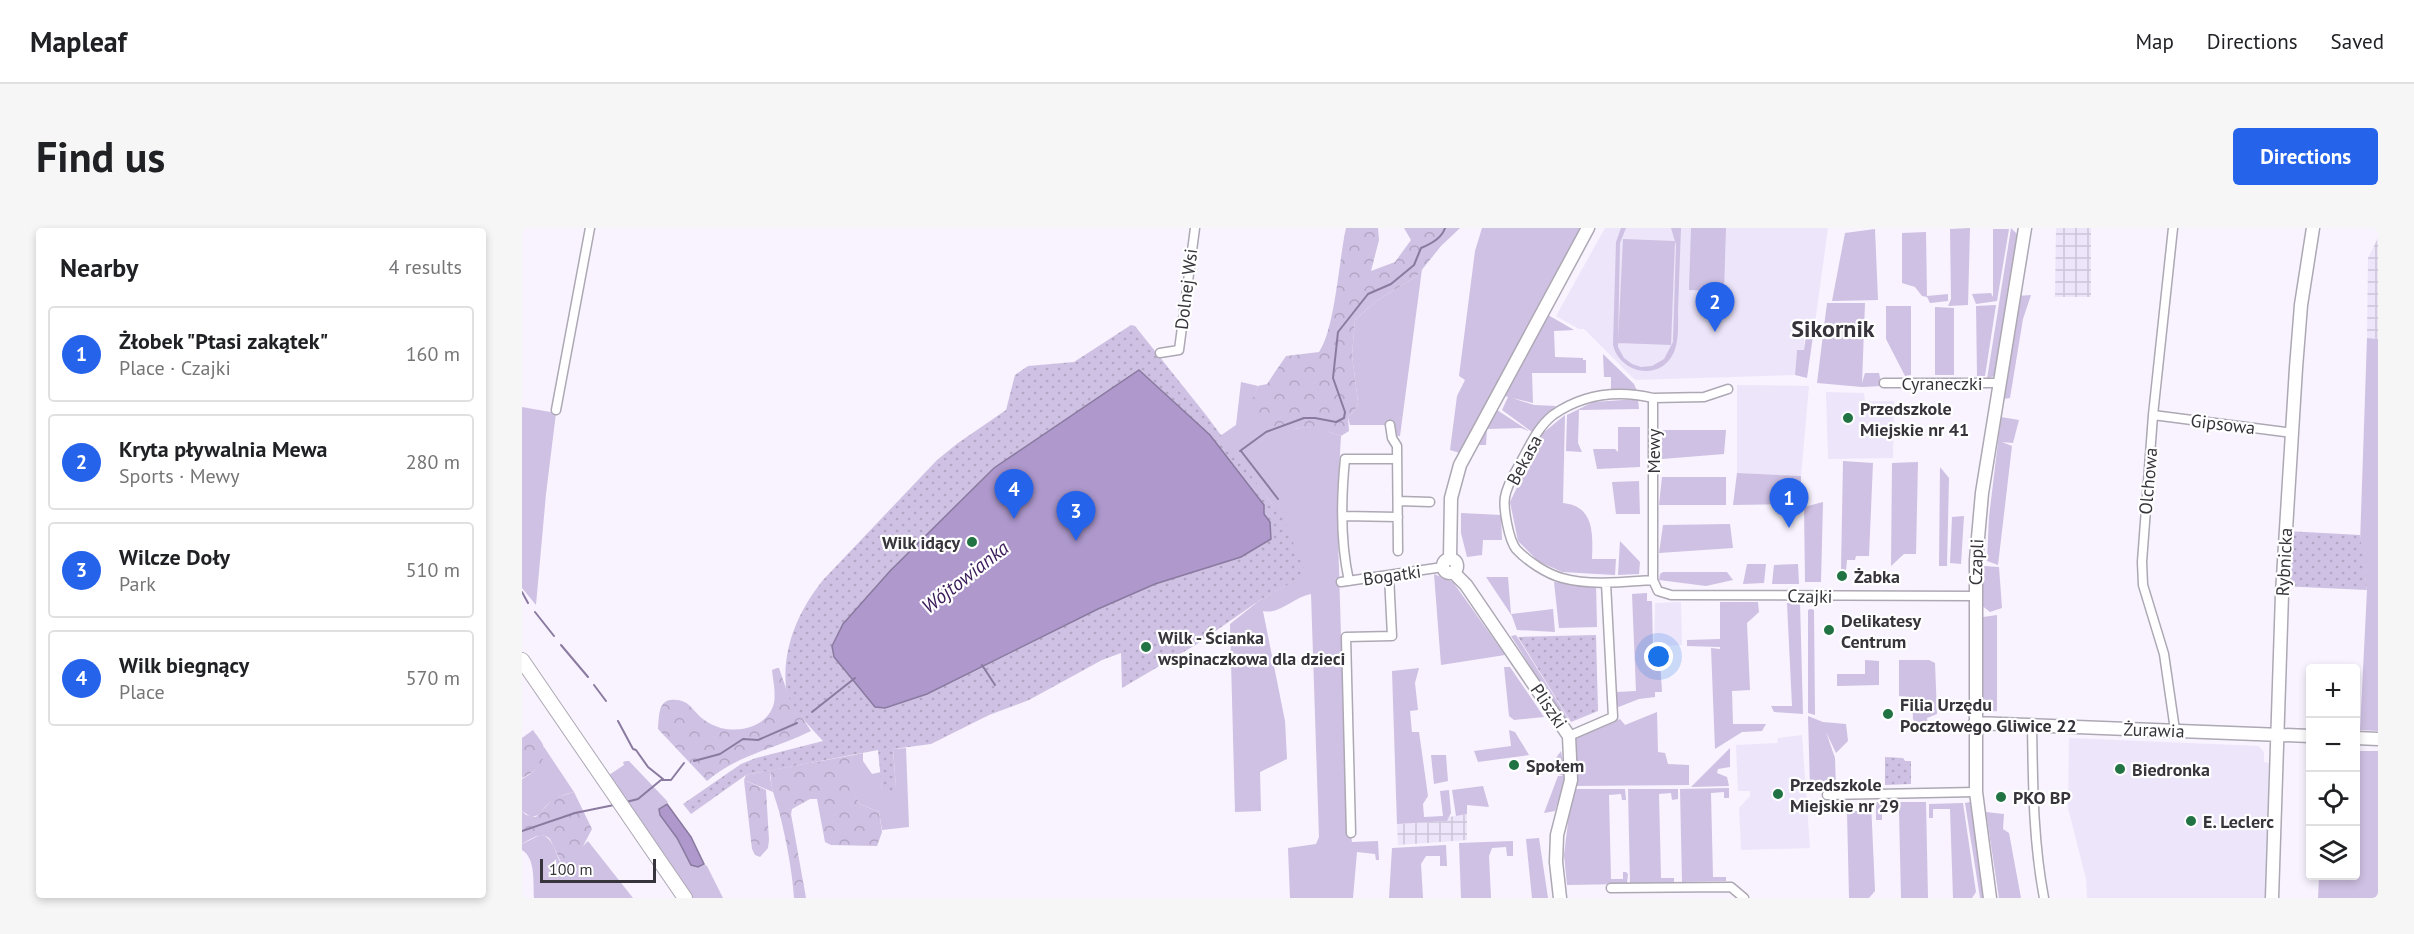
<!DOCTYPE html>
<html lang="en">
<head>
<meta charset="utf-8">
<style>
	:root { --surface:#fff; --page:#f6f6f6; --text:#202124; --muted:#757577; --line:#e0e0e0; --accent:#2563eb }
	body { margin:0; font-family:"PT Sans",sans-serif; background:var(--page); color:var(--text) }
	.controls { position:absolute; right:18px; bottom:18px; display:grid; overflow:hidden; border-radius:6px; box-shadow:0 3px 9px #0003 }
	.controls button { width:54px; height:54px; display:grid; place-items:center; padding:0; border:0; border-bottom:2px solid var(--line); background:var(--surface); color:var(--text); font:30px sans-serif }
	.scale { position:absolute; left:18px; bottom:15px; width:116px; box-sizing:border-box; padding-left:6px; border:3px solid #37353b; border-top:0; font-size:16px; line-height:21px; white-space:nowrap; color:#37353b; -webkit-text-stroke:4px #fff; paint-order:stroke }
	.you { position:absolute; left:1137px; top:429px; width:21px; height:21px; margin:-15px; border:4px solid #fff; border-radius:50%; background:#1a73e8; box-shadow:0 0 0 9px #1a73e833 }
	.badge { display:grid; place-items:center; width:39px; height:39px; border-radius:50%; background:var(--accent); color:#fff; font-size:20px; font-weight:700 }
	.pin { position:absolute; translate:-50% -50px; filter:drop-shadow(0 2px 3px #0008) }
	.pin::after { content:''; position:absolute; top:32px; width:21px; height:18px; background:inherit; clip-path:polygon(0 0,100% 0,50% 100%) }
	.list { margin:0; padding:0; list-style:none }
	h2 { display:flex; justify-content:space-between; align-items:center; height:78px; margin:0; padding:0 24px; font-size:26px }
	h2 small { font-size:20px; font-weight:400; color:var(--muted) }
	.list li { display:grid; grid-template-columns:39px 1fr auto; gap:18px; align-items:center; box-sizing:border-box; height:96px; margin:0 12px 12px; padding:0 12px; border:2px solid var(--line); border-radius:6px }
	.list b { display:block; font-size:22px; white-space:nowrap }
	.list p { margin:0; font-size:20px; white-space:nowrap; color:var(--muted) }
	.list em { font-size:20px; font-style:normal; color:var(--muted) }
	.icon { flex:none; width:33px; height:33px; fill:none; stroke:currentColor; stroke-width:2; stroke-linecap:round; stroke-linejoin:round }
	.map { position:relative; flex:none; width:1856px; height:670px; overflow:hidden; border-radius:6px }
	header { display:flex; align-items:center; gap:36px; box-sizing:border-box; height:84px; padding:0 30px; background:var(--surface); border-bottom:2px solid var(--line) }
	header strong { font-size:28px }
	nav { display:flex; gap:33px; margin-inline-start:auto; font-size:21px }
	.intro { display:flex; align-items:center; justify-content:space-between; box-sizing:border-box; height:144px; padding:0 36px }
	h1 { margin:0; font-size:42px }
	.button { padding:15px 27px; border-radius:6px; background:var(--accent); color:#fff; font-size:21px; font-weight:700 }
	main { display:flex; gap:36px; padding:0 36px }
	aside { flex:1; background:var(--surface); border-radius:6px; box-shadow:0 3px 9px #0003 }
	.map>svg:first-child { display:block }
</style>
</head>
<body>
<header>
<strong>Mapleaf</strong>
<nav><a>Map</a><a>Directions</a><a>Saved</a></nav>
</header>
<div class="intro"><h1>Find us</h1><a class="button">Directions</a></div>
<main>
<aside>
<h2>Nearby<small>4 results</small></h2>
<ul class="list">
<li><span class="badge">1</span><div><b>Żłobek &quot;Ptasi zakątek&quot;</b><p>Place · Czajki</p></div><em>160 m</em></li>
<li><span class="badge">2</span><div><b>Kryta pływalnia Mewa</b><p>Sports · Mewy</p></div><em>280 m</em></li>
<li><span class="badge">3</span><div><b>Wilcze Doły</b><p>Park</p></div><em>510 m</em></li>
<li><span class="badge">4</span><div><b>Wilk biegnący</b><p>Place</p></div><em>570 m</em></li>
</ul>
</aside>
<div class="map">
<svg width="1856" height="670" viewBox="0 0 1856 670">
	<defs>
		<pattern id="industrial-grid" width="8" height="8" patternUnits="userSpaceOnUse" patternTransform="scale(1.5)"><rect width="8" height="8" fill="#ede5fa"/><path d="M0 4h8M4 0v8" fill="none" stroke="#ccc5d7"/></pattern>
		<pattern id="forest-crowns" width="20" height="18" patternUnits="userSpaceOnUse" patternTransform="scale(1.5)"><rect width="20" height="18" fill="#cfc1e3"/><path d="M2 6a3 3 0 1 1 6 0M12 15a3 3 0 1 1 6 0" fill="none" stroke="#b2a6c4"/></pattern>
		<pattern id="park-dots" width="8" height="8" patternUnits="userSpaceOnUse" patternTransform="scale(1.5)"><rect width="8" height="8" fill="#cfc1e3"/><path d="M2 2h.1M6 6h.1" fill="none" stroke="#b2a6c4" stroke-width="1.8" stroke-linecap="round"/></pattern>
	</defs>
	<rect width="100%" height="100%" fill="#f8f3fe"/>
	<path fill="#ede5fa" d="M1083,0H1306L1293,95L1286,94L1285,101H1283L1282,122H1275L1273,147L1113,152L1062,101H1057L1034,88Z
		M1215,157L1287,158L1279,248L1215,245Z
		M1304,164L1342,165L1343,173H1372L1371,230L1306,231Z
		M1159,374L1160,417L1132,418L1133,375Z
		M1280,507L1288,620L1219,622L1217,580L1228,568V563H1216L1214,517L1255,515L1256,510Z
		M1547,510L1737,518L1742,524V534L1747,535L1743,670H1565L1564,651L1546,580Z"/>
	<path fill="url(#industrial-grid)" d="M1534,0H1569V69H1533Z
		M1856,10V111L1845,110L1846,30Z
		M945,586V612L876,617L875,596L925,593L927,589Z"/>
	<path fill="#cfc1e3" d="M960,0H1060L938,225L928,222L935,168L943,152L937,148L953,23Z
		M1099,0H1104L1098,15L1096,119L1102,130L1110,136L1119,139L1130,138L1142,131L1151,114L1154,17L1149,0H1159C1158,28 1157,55 1156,83C1156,96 1157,112 1152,124C1139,154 1098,146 1091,117L1094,14Z
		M1169,0H1204L1202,63L1167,62Z
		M1448,0L1446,77L1426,78L1429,71L1428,1Z
		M1489,0L1495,6L1472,148L1465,151Z
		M1353,1L1356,72L1310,73L1323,5Z
		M1471,1H1487L1475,73L1454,76L1450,66L1469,65L1471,69Z
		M1404,4L1405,68L1426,66V73L1408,75L1405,69L1400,68L1393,59L1380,55V5Z
		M1101,11L1153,13L1149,117L1096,115Z
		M900,41L878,208H873L872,197H828L826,189L833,182L836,174L830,127L833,92L853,74L895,48Z
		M1509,67L1501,91L1488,170L1475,172L1488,92L1497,91L1489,89L1495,68Z
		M1305,75H1343L1340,155L1343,145H1357L1360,158L1340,159L1295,155Z
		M1474,77L1463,148H1455L1454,78Z
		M1364,78H1389V147L1383,148L1364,111Z
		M1413,79L1432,80V147H1413Z
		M1026,87L1052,102L1032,103L1033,129L1061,130V132H1064V145H1010L1011,175L990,170L1012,177L1034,178L1010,204L980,182L986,169L983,168Z
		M1285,101H1292L1285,150L1273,147L1275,122H1282Z
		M1845,110L1856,111V503L1838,502L1845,362L1838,315Z
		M1081,126L1112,156L1115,163L1089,161V149H1082Z
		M719,154L736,158L728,180L767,202L783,199L796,200L819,208L815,275L825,607H829L830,614L856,613L857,632H854L853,626L835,624L831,670H768L766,620L794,616L797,609L789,366C772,369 757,387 741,383L763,493L765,531L738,544L739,583L713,584L708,396L738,372L784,346L750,276L698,208L714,197Z
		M1116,171L1117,181L1057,182L1056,215L1060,224L1044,223L1045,187L1071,174Z
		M0,179L34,185L24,266L14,377L0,360Z
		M975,182L1007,203L999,200L965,201L964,217H957Z
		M1043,187L1041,275C1072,278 1071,305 1070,331H1094L1093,347L1040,344L1016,333L996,313L988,274L1021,205Z
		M1479,189L1497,192L1491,215L1480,214L1490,218L1476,337L1465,333L1467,289Z
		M1096,199H1118V239L1075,241L1071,221H1093L1096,224Z
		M1140,202H1204L1202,226L1140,231Z
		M1321,233L1351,235L1347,328H1334L1333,332H1325L1324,343H1319Z
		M1396,234L1394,326H1382L1369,338L1370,235Z
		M1418,239L1427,250L1425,338H1417Z
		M1215,245L1279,248L1278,276L1211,277Z
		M1140,249H1204V277H1137Z
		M1117,253L1118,286H1094L1090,254Z
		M1301,274L1299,354H1283L1282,279Z
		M939,285L979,287L980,312H961L960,327L945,329L939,305Z
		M1442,288L1439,336L1428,335L1430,289Z
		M1208,296L1211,320L1137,325L1141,297Z
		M1098,313L1118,334L1117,346L1096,347Z
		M1225,336H1244L1242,355L1221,356Z
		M1276,336L1277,356H1250L1252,337Z
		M1462,338L1477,339L1480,380L1468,384L1459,377Z
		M1141,344H1205L1211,352L1184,358L1137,352L1138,346Z
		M912,346L931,354L983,427L919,437Z
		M964,349H986L989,386L1031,381L1033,404L995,402L990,388Z
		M1032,354L1074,356L1075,399L1037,400Z
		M1125,365V373H1130L1131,420L1137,417L1140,464H1133V469L1117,471L1094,480V464L1114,463L1110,366Z
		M1198,374H1236L1237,384L1225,395L1228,462L1210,463L1211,496H1244L1240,503L1220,504L1193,521L1189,420L1198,421V419L1165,418V412L1198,411Z
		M1278,374L1281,486L1252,484L1249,478H1270L1265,375Z
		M1289,381L1292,382L1293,487L1286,485V382Z
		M1475,387V483L1467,484L1461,475V389Z
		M994,407L1046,490L1042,491L989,408Z
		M1343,432L1357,433V457L1315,458V446H1343Z
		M1377,432H1407L1413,435L1415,486L1405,490L1407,502H1397L1391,491L1390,471H1401L1377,468Z
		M982,439H988L1022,489L992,492L987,488Z
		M897,440L893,455L896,482L888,483L890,504H897L906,568L901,576L902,589L921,588L918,563L927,562L929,585L925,593L875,596L870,443Z
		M1135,484L1136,524L1143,525L1146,536L1167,537V557L1052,558L1051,511L1098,491L1103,497Z
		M1286,488L1301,494L1324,496L1326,513L1314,525L1304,504L1313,530L1314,561L1288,560Z
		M987,502L993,504L1007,527L956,534L952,523L989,518Z
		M22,519L52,564C35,568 26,573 17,587L9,589L0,583V551C15,543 20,536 22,519Z
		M384,520L387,599L360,602L357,584L338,576L320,546L332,527L341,525V533L350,546L359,544L360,563L374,559L371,521Z
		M1208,520V539L1196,541L1195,545L1205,549L1207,558L1169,559Z
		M1039,523L1044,549L1033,583L1022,585L1036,548H1041L1026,541Z
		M1834,523H1856V670H1796L1797,648H1834Z
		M909,527H924L926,553L912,556Z
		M104,533H107L146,574L137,581L138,587L155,610L169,637L176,639L182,636L185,638L201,670H170L87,547L102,537L101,534Z
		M249,542L248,550L251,564L222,552L224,547Z
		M961,558L967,579L945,577V586L934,588L930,562Z
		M1207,560V570H1202V564L1189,565L1191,649H1204V653L1160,654L1158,561Z
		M1050,561H1103L1104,572H1100L1099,566L1087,567L1089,651H1101V644H1104L1106,646L1105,656L1045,657L1042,627Z
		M1106,561H1156V571L1150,572L1149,565L1137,566L1139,650H1152V654L1108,656Z
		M1349,574L1353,663L1347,670H1327L1325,583H1349Z
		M1354,574H1404L1406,670H1379L1377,582H1360V592H1354Z
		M1448,574L1462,670H1458L1443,575Z
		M1441,575L1454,664L1450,670H1431L1428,581H1411V590H1407V576Z
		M1464,584L1482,586L1481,601L1487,605L1499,670H1477Z
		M18,607C35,608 33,637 47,645L58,621L66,613L111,670H12C11,656 14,630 0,622V616Z
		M1017,610L1026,670H1010L1004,611Z
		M991,613V628H985L984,619L970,620L967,628L969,670H939L937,615Z
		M924,617L925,638H918V628H904L899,636L901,670H867L870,620Z"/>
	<path fill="url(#forest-crowns)" d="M824,0H856L857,12L849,43L873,34L889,12L882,0H938L919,18L895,48L853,74L833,92L830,127L836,174L833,182L826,189L827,203L819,208C792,199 779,194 754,210L727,180L736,158L745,156L764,128L797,124C813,101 817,31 824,0Z
		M255,440H257L267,469L289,503C255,520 215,527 185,553L136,501C137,488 136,469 154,472C159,472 164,474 167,477C173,483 179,491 187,495C209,508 245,502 252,475C254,464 251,453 250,442Z
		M11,502C14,507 21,514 22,520C25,535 11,545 0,550V510Z
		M332,527L321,546L338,576L357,584L360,604L355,618L309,617L303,614L295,571H288L270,581L269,586L284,670H272C270,641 264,611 257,583C253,569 247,556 249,542Z
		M222,552L244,562L247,612L246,620L238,629L233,627L230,621Z
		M52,564L70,601L47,645L43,643L28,611C19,603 9,611 0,616V583L4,587L14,589L32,570Z"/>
	<path fill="url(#park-dots)" d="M609,97L613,98L684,187L750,276L756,280L785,346L738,372L675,416L600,460L599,425L580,432L507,472L467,487L409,516L371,521L374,559V563L368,567L360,563L356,522L224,547L169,586L161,576L219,536L234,530L301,513C290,501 266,477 264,460C260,419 277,382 301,352L415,232L436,215L484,182L493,147L506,138L552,134Z
		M1764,303L1838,307L1845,362L1761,358Z
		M1074,407L1076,483L1049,494L996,409Z
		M1363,529L1381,530L1383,533H1389V556L1363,557Z"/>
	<path fill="#ae98cc" stroke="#8a7aa0" stroke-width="1.5" d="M617,142L688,207L742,277V286L748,294L749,311L719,329L633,356L576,381L405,466L363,480L353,479L312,429L310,418L321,396L368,343L472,240Z
		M145,576L169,609L182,636L176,639L169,637L155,610L138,587L137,581Z"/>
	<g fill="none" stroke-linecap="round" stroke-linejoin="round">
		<path stroke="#8a7aa0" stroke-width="2" d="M718,223L744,204L782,190H793L814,194L822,190L823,184L811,150L816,104L846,66L869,56L892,37L899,20C909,16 920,10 923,0
			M719,223L756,271
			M0,364L6,375
			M13,384L32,408
			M39,417L66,449
			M460,437L473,457
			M72,457L84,473
			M290,484L333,450
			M96,493L111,521L114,522L126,539L141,551
			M172,533L198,526L221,511L236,512L275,495
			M104,574L116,571L139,552H149L162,535
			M0,603L53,585L92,577"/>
		<defs>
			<path id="street" d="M1651,0L1631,187L1620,334L1621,357L1642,426L1653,502
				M638,125L657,122L673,0
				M1362,155H1478
				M1206,161L1182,169L1131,170V352L1136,363L1149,367L1453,368
				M1131,170C1096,162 1061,166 1031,187C1018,197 1010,213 1002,228C996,240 985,255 983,269C981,281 987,312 994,321C1005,333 1025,346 1040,350C1069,358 1102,354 1131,352
				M34,182L68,0
				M1631,187L1771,205
				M868,197L870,210L875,218L876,323
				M876,273L908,274
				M821,288L876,289
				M827,353C818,313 819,271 823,231H875
				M819,354L921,339
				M1510,497C1511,556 1511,612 1522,670
				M1047,508L1091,489L1084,355
				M1305,567L1454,564
				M829,605L824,409L870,408L867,347
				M1089,660L1209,659L1222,670"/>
			<path id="secondary" d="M928,331L929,270L938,237L1066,0
				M921 338a7 7 0 1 1 14 0a7 7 0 1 1-14 0Z
				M931,344L944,357L1047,508L1049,552L1035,607L1034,634L1038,670
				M1453,495L1788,508
				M1834,510L1856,511
				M1468,670L1454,564V332L1460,265L1503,0
				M1750,670L1760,366L1774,140L1779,77L1791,0"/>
			<path id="primary" d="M0,432L163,670"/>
		</defs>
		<use href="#street" stroke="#ada8b4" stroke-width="11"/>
		<use href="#secondary" stroke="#ada8b4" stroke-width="15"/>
		<use href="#primary" stroke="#ada8b4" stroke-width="16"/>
		<use href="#street" stroke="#fff" stroke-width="8"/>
		<use href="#secondary" stroke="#fff" stroke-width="12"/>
		<use href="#primary" stroke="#fff" stroke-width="14"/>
	</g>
	<g fill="#217344" stroke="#fff" stroke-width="2">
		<circle cx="1326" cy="190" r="6"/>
		<circle cx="450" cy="314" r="6"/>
		<circle cx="1320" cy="348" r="6"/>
		<circle cx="1307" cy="402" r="6"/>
		<circle cx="624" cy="419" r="6"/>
		<circle cx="1366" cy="486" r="6"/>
		<circle cx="992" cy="537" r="6"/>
		<circle cx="1598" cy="541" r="6"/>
		<circle cx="1256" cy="566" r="6"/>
		<circle cx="1479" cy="569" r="6"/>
		<circle cx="1669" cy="593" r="6"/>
	</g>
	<g text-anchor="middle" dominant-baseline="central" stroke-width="4.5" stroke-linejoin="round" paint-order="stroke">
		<g font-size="18" fill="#37353b" stroke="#fff">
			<text transform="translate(664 61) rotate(-83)">Dolnej Wsi</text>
			<text x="1420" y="155">Cyraneczki</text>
			<text transform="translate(1701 196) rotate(7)">Gipsowa</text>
			<text transform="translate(1131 223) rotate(-90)">Mewy</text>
			<text transform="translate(1002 232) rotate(-62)">Bekasa</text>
			<text transform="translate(1626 253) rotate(-85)">Olchowa</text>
			<text transform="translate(1454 334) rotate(-88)">Czapli</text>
			<text transform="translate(1762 334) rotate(-87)">Rybnicka</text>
			<text transform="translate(870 347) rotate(-8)">Bogatki</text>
			<text transform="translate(1288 368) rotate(1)">Czajki</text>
			<text transform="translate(1027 478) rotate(56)">Pliszki</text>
			<text transform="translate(1632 502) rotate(2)">Żurawia</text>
		</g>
		<g font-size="18" font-weight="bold" fill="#37353b" stroke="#fff" text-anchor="start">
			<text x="1338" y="180">Przedszkole<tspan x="1338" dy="21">Miejskie nr 41</tspan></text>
			<text x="438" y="314" text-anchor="end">Wilk idący</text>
			<text x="1332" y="348">Żabka</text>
			<text x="1319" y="392">Delikatesy<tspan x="1319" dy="21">Centrum</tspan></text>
			<text x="636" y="409">Wilk - Ścianka<tspan x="636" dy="21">wspinaczkowa dla dzieci</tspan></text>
			<text x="1378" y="476">Filia Urzędu<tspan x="1378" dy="21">Pocztowego Gliwice 22</tspan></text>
			<text x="1004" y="537">Społem</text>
			<text x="1610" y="541">Biedronka</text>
			<text x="1268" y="556">Przedszkole<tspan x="1268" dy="21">Miejskie nr 29</tspan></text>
			<text x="1491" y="569">PKO BP</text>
			<text x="1681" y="593">E. Leclerc</text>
		</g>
		<g font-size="20" font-style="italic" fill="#3b1b5a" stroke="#fff">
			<text transform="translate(443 349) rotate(-38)">Wójtowianka</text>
		</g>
		<g font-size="24" font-weight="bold" fill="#37353b" stroke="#fff">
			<text x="1311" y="100">Sikornik</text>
		</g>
	</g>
</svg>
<div class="controls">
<button>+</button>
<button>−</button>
<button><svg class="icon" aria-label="locate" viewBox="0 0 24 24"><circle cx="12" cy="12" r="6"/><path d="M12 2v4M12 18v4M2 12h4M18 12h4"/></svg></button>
<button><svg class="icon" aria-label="layers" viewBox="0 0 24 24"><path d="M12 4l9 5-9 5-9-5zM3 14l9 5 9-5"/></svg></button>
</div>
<div class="scale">100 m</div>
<div class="you"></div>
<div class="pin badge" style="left:1267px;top:300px">1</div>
<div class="pin badge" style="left:1193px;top:104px">2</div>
<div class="pin badge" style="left:554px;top:313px">3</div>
<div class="pin badge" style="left:492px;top:291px">4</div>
</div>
</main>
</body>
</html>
